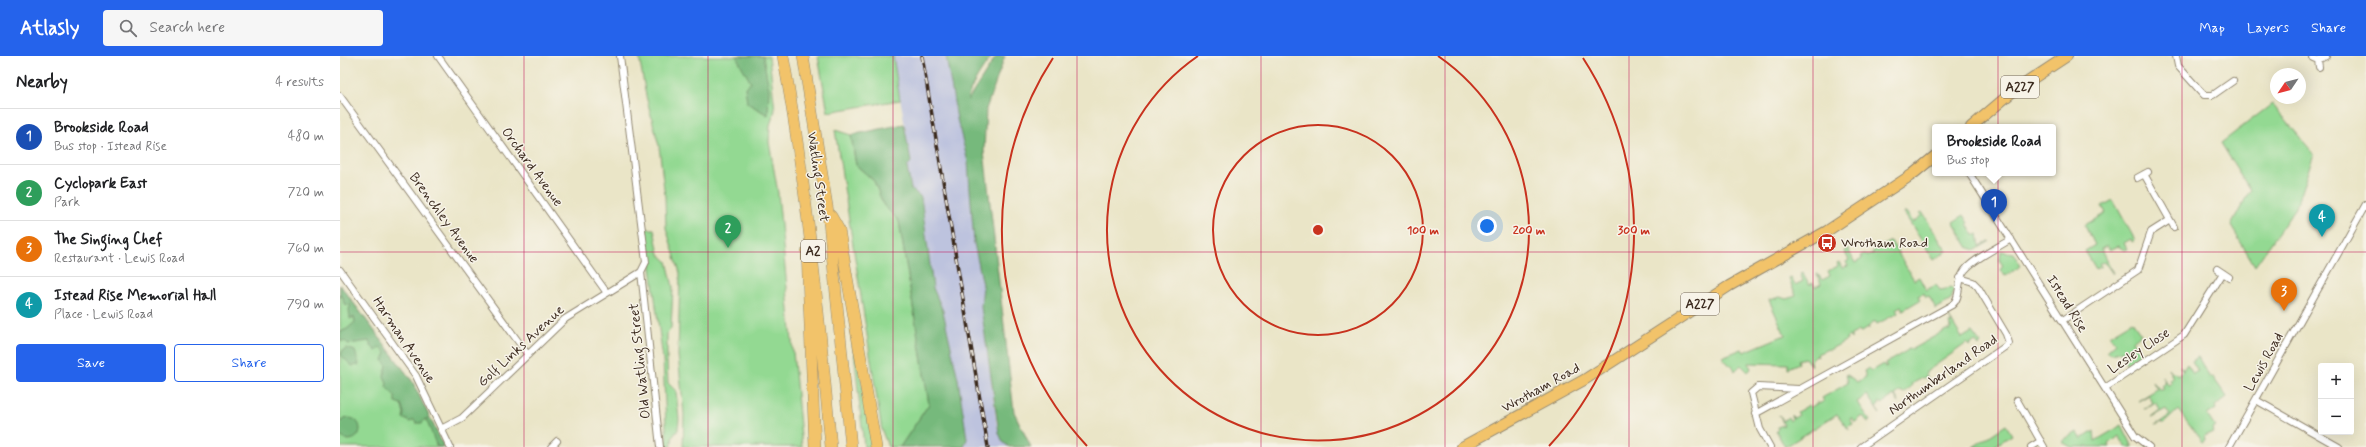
<!DOCTYPE html>
<html lang="en">
<head>
<meta charset="utf-8">
<style>
	:root { --surface:#fff; --page:#f6f6f6; --text:#202124; --muted:#757577; --line:#e0e0e0; --accent:#2563eb }
	body { margin:0; font-family:Mynerve,sans-serif; background:var(--page); color:var(--text) }
	.controls { position:absolute; right:12px; bottom:12px; display:grid; overflow:hidden; border-radius:4px; box-shadow:0 4px 16px #0002 }
	.controls button { width:36px; height:36px; display:grid; place-items:center; padding:0; border:0; border-bottom:1px solid var(--line); background:var(--surface); color:var(--text); font:20px sans-serif }
	.compass { position:absolute; left:1930px; top:12px; width:36px; height:36px; border-radius:50%; background:var(--surface); box-shadow:0 4px 16px #0002; rotate:235deg }
	.you { position:absolute; left:1147px; top:170px; width:14px; height:14px; margin:-10px; border:3px solid #fff; border-radius:50%; background:#1a73e8; box-shadow:0 0 0 6px #1a73e833 }
	.badge { display:grid; place-items:center; width:26px; height:26px; border-radius:50%; background:var(--accent); color:#fff; font-size:13px; font-weight:700 }
	.pin { position:absolute; translate:-50% -33px; filter:drop-shadow(0 1px 2px #0008) }
	.pin::after { content:''; position:absolute; top:21px; width:14px; height:12px; background:inherit; clip-path:polygon(0 0,100% 0,50% 100%) }
	.popup { position:absolute; left:1592px; top:68px; width:124px; height:52px; box-sizing:border-box; display:grid; place-content:center; border-radius:4px; background:var(--surface); filter:drop-shadow(0 1px 3px #0005); font-size:13px; white-space:nowrap; color:var(--muted) }
	.popup b { font-size:15px; color:var(--text) }
	.popup::after { content:''; position:absolute; left:50%; top:100%; margin-left:-8px; border:8px solid transparent; border-top-color:var(--surface) }
	.list { margin:0; padding:0; list-style:none }
	h2 { display:flex; justify-content:space-between; align-items:center; height:52px; margin:0; padding:0 16px; font-size:17px }
	h2 small { font-size:13px; font-weight:400; color:var(--muted) }
	.list li { display:grid; grid-template-columns:26px 1fr auto; gap:12px; align-items:center; box-sizing:border-box; height:56px; padding:0 16px; border-top:1px solid var(--line) }
	.list b { display:block; font-size:15px; white-space:nowrap }
	.list p { margin:0; font-size:13px; white-space:nowrap; color:var(--muted) }
	.list em { font-size:13px; font-style:normal; color:var(--muted) }
	.actions { display:flex; gap:8px; padding:12px 16px }
	.actions a { flex:1; padding:9px 0; border:1px solid var(--accent); border-radius:4px; text-align:center; font-size:14px; color:var(--accent) }
	.actions .main { background:var(--accent); color:#fff }
	.icon { flex:none; width:22px; height:22px; fill:none; stroke:currentColor; stroke-width:2; stroke-linecap:round; stroke-linejoin:round }
	.map { position:relative; flex:none; width:2026px; height:391px; overflow:hidden }
	header { display:flex; align-items:center; gap:24px; box-sizing:border-box; height:56px; padding:0 20px; background:var(--accent); color:#fff }
	header strong { font-size:19px }
	nav { display:flex; gap:22px; margin-inline-start:auto; font-size:14px }
	.search { width:280px; height:36px; background:var(--page); display:flex; align-items:center; gap:10px; box-sizing:border-box; padding:0 14px; border-radius:4px; color:var(--muted); font-size:15px }
	main { display:flex }
	aside { flex:1; background:var(--surface) }
	.map>svg:first-child { display:block }
</style>
</head>
<body>
<header>
<strong>Atlasly</strong>
<div class="search"><svg class="icon" aria-label="search" viewBox="0 0 24 24"><circle cx="10" cy="10" r="6"/><path d="M15 15l6 6"/></svg>Search here</div>
<nav><a>Map</a><a>Layers</a><a>Share</a></nav>
</header>
<main>
<aside>
<h2>Nearby<small>4 results</small></h2>
<ul class="list">
<li><span class="badge" style="background:#1a4fb4">1</span><div><b>Brookside Road</b><p>Bus stop · Istead Rise</p></div><em>480 m</em></li>
<li><span class="badge" style="background:#2e9e5b">2</span><div><b>Cyclopark East</b><p>Park</p></div><em>720 m</em></li>
<li><span class="badge" style="background:#e8710a">3</span><div><b>The Singing Chef</b><p>Restaurant · Lewis Road</p></div><em>760 m</em></li>
<li><span class="badge" style="background:#0f9aa8">4</span><div><b>Istead Rise Memorial Hall</b><p>Place · Lewis Road</p></div><em>790 m</em></li>
</ul>
<div class="actions"><a class="main">Save</a><a>Share</a></div>
</aside>
<div class="map">
<svg width="2026" height="391" viewBox="0 0 2026 391">
	<rect width="100%" height="100%" fill="#f7f3e8"/>
	<filter id="ink" filterUnits="userSpaceOnUse"><feTurbulence type="fractalNoise" baseFrequency=".025" numOctaves="2"/><feDisplacementMap in="SourceGraphic" scale="8" xChannelSelector="R" yChannelSelector="G"/><feConvolveMatrix kernelMatrix="1 2 1 2 8 2 1 2 1" color-interpolation-filters="sRGB"/></filter>
	<filter id="wash" filterUnits="userSpaceOnUse"><feTurbulence type="fractalNoise" baseFrequency=".012" numOctaves="4" result="noise"/><feDisplacementMap in="SourceGraphic" scale="16" xChannelSelector="R" yChannelSelector="G"/><feGaussianBlur stdDeviation="0.9" result="paint"/><feColorMatrix in="noise" values="0 0 0 0 0 0 0 0 0 0 0 0 0 0 0 0 0 1.4 0 .05"/><feComposite in="paint" operator="in"/></filter>
	<g filter="url(#wash)">
		<rect width="100%" height="100%" fill="#eae5c7"/>
		<path fill="#bdc3de" d="M553,0H606L628,103L634,187L643,229L641,251L657,370L663,386L669,391H624L627,383L603,255L593,232L581,141L571,133L567,111L571,106Z"/>
		<path fill="#93d992" stroke="#678258" d="M299,0H429L435,54L430,69L429,86L438,137L462,391H343L344,358L338,299L340,217L326,172L325,141L319,90L306,40Z
			M478,0H553L560,44L488,56Z
			M1932,48L1974,98L1955,153L1915,210L1891,170L1910,134L1881,87Z
			M495,74L511,79L516,109L534,125L544,150L559,165L589,348L560,391H548L542,375Z
			M1773,144L1795,184L1792,186L1791,183L1784,187L1787,193L1784,194L1778,190L1770,194L1767,190L1761,193L1773,218L1764,205L1759,208L1761,210L1756,213L1745,195L1755,189L1745,169L1766,157L1762,150Z
			M1566,156L1573,166L1581,160L1580,157L1582,156L1607,195L1594,204L1564,157Z
			M1624,159L1629,167L1627,169L1635,179L1638,178L1640,190L1650,185L1636,194L1629,192L1613,166Z
			M314,173L319,198L327,205L333,231L331,272L327,278V305L328,327L336,335L339,363L338,374L333,380L331,391H327L323,304L306,173Z
			M1551,185L1574,224L1579,221L1586,234L1596,229L1600,234L1612,232L1614,234L1611,244L1596,253L1589,240L1586,241L1584,237L1578,240L1580,244L1563,254L1561,250L1556,253L1558,257L1537,268L1535,265L1528,271L1529,273L1528,271L1520,277L1519,275L1511,279V283L1509,280L1506,282L1507,284L1489,294L1488,293L1477,298L1478,301L1476,299L1470,305L1471,310L1465,302L1458,304L1459,307L1448,312V308L1409,307L1411,313L1408,316L1401,309L1395,315L1382,301L1402,293L1404,296L1445,279L1429,244L1440,241L1446,243L1456,240L1449,223L1451,222L1455,229L1463,225L1460,217L1462,216L1469,229L1473,227L1475,231L1481,228L1477,218H1478L1482,224L1490,220L1488,215L1498,210L1497,207L1499,206L1502,212L1508,210L1506,206L1509,204L1504,195L1508,193L1515,207L1522,203L1521,200L1524,199L1528,200L1533,198V194Z
			M1661,195L1673,197L1681,210L1665,220L1660,214L1663,210L1660,205Z
			M0,229L72,325L104,391H0Z
			M1609,261L1622,282L1632,276L1641,288L1639,290L1635,285L1629,290L1627,287L1586,316V319L1589,324L1585,321L1571,328L1572,330L1563,337L1561,335L1555,339L1559,347L1554,339L1542,348L1540,346L1536,352L1540,358L1527,339L1517,346L1530,365L1528,366L1523,360L1515,366L1512,361L1510,363L1513,368L1507,371L1509,374L1497,358L1445,391L1436,375L1438,373L1437,371L1444,369L1439,359L1443,365L1448,361L1450,365L1452,363L1451,359L1454,362L1459,359L1457,356L1469,349L1471,351L1478,347L1477,345L1479,348L1484,345L1482,342L1508,327L1506,318L1517,326L1526,321L1524,315L1529,312L1531,315L1543,308L1545,311L1547,310L1546,307L1568,294V292L1572,293L1606,274H1610L1611,270L1610,267L1612,266Z
			M1792,265L1801,278L1793,285L1803,301L1782,315L1788,309L1782,301L1785,298L1783,295L1771,298L1767,295L1776,287L1769,279Z
			M512,276L534,391H524Z
			M1858,301L1870,322L1872,320L1887,341L1875,350L1876,353L1867,359L1875,371L1872,373L1873,376L1864,380L1865,384L1862,386L1838,354L1823,368L1822,366L1816,369L1830,359L1826,353L1811,361L1820,354L1816,347L1804,353L1813,347L1809,339L1798,345L1817,333L1813,326L1820,334L1823,333L1821,330L1825,327L1822,320L1828,329L1832,327L1830,324L1833,322L1828,312L1832,317L1835,316L1837,319L1843,315L1840,310L1843,314L1847,308L1853,318L1858,315L1852,305Z
			M1666,369L1672,379L1653,391H1633Z
			M1782,369L1793,391H1786L1779,380L1769,388L1770,391H1731L1722,386L1737,376L1742,383L1754,375L1755,385Z"/>
		<path fill="#76b97c" stroke="#58724d" d="M396,0H423L429,33L428,59L407,47L405,31L411,27Z
			M606,0H653C646,6 627,36 628,44L655,2L657,0H665L646,53L644,95L674,356L691,391H669L663,386L659,377L641,251L643,229L634,187L628,106L617,63Z
			M564,68L571,106L567,111L571,133L581,141L593,232L603,255L618,323L627,383L624,391H560L589,348L559,165L544,150L534,125L516,109L511,79Z
			M0,229L72,325L104,391H97L86,362L82,367H76L74,364L70,366L63,362L64,357L61,348L55,346V340L46,331L47,327L44,320L47,310L43,304L46,297L41,291L36,295L31,290L29,285L8,288L5,285H0V276L7,273L15,266L14,261L10,263L9,253L11,249L4,248L3,241L0,240Z
			M7,292L15,295L19,309L12,310L1,299L3,294Z
			M-2 373a11 11 0 1 1 22 0a11 11 0 1 1-22 0Z"/>
	</g>
	<g filter="url(#ink)">
		<g fill="none" stroke-linecap="round" stroke-linejoin="round">
			<defs>
				<path id="minor" d="M98,0L267,237
					M280,0L306,206L301,216
					M1836,0L1838,10L1864,39H1873L1893,25
					M1973,2L1978,4L1979,11
					M1978,4L1986,0
					M0,40L188,299
					M1629,117L1795,380L1809,391
					M1804,118L1834,171
					M1797,122L1808,116
					M1877,213L1889,221
					M0,214L76,320L110,391
					M301,216L320,391
					M1723,264L1798,214L1811,176L1830,164
					M1765,332L1844,279L1883,217
					M1677,344L1704,391
					M1916,344L1999,391
					M1415,358L1612,249C1621,242 1617,227 1623,217C1629,205 1659,191 1671,183
					M101,373L122,362L225,263L301,216
					M211,391L217,385
					M1430,391L1420,373L1411,337L1418,331L1459,333
					M1521,391L1666,290L1669,287L1666,278L1638,231L1633,226L1620,222
					M1691,391L1701,385
					M1889,391L2026,148"/>
				<path id="primary" d="M1631,71L1671,37L1727,0
					M1122,391L1244,324L1389,230L1487,175L1573,118L1595,100"/>
				<path id="trunk" d="M443,0C467,130 479,260 491,391
					M463,0L488,156L511,391
					M491,160L499,174L536,391
					M467,196L475,391"/>
			</defs>
			<use href="#minor" stroke="#928872" stroke-width="8"/>
			<use href="#primary" stroke="#928872" stroke-width="12"/>
			<use href="#trunk" stroke="#928872" stroke-width="12"/>
			<use href="#minor" stroke="#fff" stroke-width="6"/>
			<use href="#primary" stroke="#f2c36a" stroke-width="10"/>
			<use href="#trunk" stroke="#f2c36a" stroke-width="11"/>
			<defs>
				<path id="rail" d="M582,0L648,391"/>
			</defs>
			<use href="#rail" stroke="#3b2a1e" stroke-width="3.5"/>
			<use href="#rail" stroke="#f7f3e8" stroke-width="2" stroke-dasharray="6" stroke-linecap="butt"/>
		</g>
	</g>
	<path fill="none" stroke="#c2185b" stroke-width="1" stroke-opacity="0.55" d="M184,0V391M368,0V391M553,0V391M737,0V391M921,0V391M1105,0V391M1289,0V391M1473,0V391M1658,0V391M1842,0V391M0,196H2026"/>
	<g fill="none" stroke="#c8321e" stroke-width="2">
		<circle cx="978" cy="174" r="105"/>
		<path d="M1098 0A211 211 0 1 1 858 0"/>
		<path d="M747 390A316 316 0 0 1 713 2M1243 2A316 316 0 0 1 1209 390"/>
	</g>
	<defs>
		<symbol id="bus-disc" viewBox="-11 -11 22 22"><circle r="9.5" fill="#c8321e" stroke="#f7f3e8"/><path d="M-5-6H5V4H4V6H2V4H-2V6H-4V4H-5ZM-3.5-4V0h7V-4ZM-3.5 1.2v1.5H-2V1.2ZM2 1.2v1.5H3.5V1.2Z" fill="#fff"/></symbol>
	</defs>
	<g fill-rule="evenodd">
		<use href="#bus-disc" x="1476" y="176" width="22" height="22"/>
	</g>
	<g text-anchor="middle" dominant-baseline="central" stroke-width="3" stroke-linejoin="round" paint-order="stroke">
		<g fill="#f7f3e8" stroke="#73665b" stroke-width="1">
			<rect x="1661" y="20" width="38" height="22" rx="3"/>
			<rect x="461" y="184" width="24" height="22" rx="3"/>
			<rect x="1341" y="237" width="38" height="22" rx="3"/>
		</g>
		<g font-size="13" font-weight="bold" fill="#3b2a1e">
			<text x="1680" y="31">A227</text>
			<text x="473" y="195">A2</text>
			<text x="1360" y="248">A227</text>
		</g>
		<g font-size="14" fill="#3b2a1e" stroke="#f7f3e8">
			<text transform="translate(192 111) rotate(54)">Orchard Avenue</text>
			<text transform="translate(478 121) rotate(82)">Watling Street</text>
			<text transform="translate(104 162) rotate(54)">Brenchley Avenue</text>
			<text transform="translate(1727 248) rotate(58)">Istead Rise</text>
			<text transform="translate(64 284) rotate(56)">Harman Avenue</text>
			<text transform="translate(181 290) rotate(-43)">Golf Links Avenue</text>
			<text transform="translate(1799 295) rotate(-34)">Lesley Close</text>
			<text transform="translate(300 305) rotate(-96)">Old Watling Street</text>
			<text transform="translate(1924 306) rotate(-61)">Lewis Road</text>
			<text transform="translate(1603 319) rotate(-35)">Northumberland Road</text>
			<text transform="translate(1201 332) rotate(-29)">Wrotham Road</text>
		</g>
		<g font-size="14" fill="#3b2a1e" stroke="#f7f3e8" text-anchor="start">
			<text x="1501" y="187">Wrotham Road</text>
		</g>
	</g>
	<circle cx="978" cy="174" r="6" fill="#c8321e" stroke="#f7f3e8" stroke-width="2"/>
	<g font-size="12" text-anchor="middle" font-weight="bold" fill="#c8321e" stroke="#f7f3e8" stroke-width="3" stroke-linejoin="round" paint-order="stroke">
		<text x="1083" y="178">100 m</text>
		<text x="1189" y="178">200 m</text>
		<text x="1294" y="178">300 m</text>
	</g>
</svg>
<div class="controls">
<button>+</button>
<button>−</button>
</div>
<svg class="compass" viewBox="-18 -18 36 36"><path d="M0-13l5 13h-10z" fill="#e53935"/><path d="M0 13l5-13h-10z" fill="#757577"/></svg>
<div class="you"></div>
<div class="pin badge" style="left:1654px;top:166px;background:#1a4fb4">1</div>
<div class="popup"><b>Brookside Road</b>Bus stop</div>
<div class="pin badge" style="left:388px;top:192px;background:#2e9e5b">2</div>
<div class="pin badge" style="left:1944px;top:255px;background:#e8710a">3</div>
<div class="pin badge" style="left:1982px;top:181px;background:#0f9aa8">4</div>
</div>
</main>
</body>
</html>
